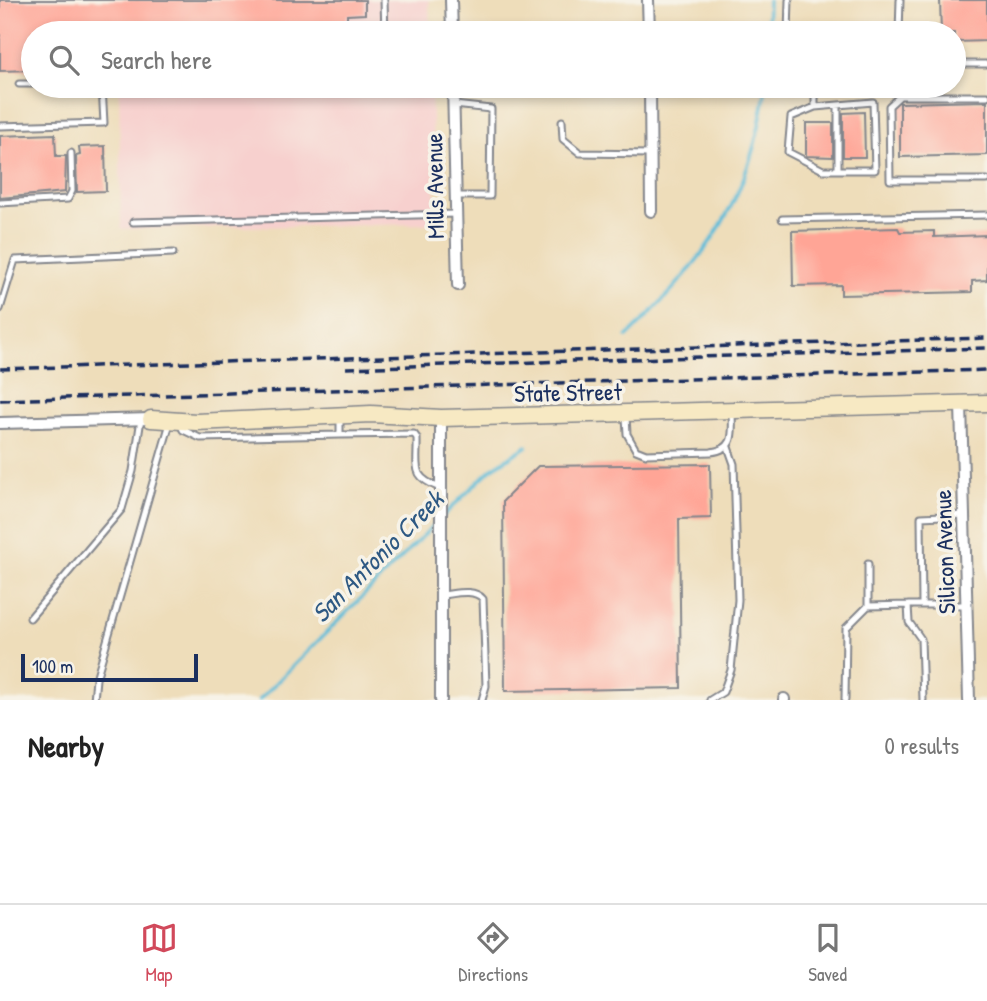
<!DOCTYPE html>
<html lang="en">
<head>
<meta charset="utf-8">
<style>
	:root { --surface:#fff; --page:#f6f6f6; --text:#222; --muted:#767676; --line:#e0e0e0; --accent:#d1495b }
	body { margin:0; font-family:"Patrick Hand",sans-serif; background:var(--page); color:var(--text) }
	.scale { position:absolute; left:21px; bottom:18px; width:177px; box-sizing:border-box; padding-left:7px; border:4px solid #1b2f5e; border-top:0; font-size:19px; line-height:24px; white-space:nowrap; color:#1b2f5e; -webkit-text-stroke:5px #f7f3e8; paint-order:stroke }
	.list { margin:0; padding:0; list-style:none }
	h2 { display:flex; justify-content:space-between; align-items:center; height:91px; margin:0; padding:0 28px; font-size:30px }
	h2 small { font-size:23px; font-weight:400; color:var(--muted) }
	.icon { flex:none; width:38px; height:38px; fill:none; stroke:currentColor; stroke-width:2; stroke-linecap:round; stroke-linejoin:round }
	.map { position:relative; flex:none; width:987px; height:700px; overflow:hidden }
	.search { position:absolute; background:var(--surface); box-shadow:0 4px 10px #0003; left:21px; right:21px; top:21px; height:77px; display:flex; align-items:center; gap:18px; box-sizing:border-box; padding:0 24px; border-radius:38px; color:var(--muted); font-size:26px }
	.sheet { height:203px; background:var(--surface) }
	nav { display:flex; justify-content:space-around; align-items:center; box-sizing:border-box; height:98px; border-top:2px solid var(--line); background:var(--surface); font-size:19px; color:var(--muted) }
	nav a { display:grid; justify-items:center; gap:4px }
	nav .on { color:var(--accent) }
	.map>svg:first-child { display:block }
</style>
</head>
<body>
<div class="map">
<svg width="987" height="700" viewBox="0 0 987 700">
	<rect width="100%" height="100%" fill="#f7f3e8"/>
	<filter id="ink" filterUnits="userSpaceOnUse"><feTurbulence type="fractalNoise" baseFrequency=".0143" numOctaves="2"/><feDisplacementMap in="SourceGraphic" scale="14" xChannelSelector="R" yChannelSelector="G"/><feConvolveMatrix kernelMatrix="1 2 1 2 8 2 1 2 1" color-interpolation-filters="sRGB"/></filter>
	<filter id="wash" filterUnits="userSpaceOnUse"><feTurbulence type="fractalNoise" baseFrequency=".00686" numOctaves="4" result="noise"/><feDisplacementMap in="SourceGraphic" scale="28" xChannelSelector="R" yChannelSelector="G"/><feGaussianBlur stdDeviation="1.57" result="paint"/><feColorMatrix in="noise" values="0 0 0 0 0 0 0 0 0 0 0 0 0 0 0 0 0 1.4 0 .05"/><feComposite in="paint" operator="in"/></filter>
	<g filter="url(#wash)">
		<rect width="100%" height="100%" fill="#eeddba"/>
		<path fill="#f7d0ce" d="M178,0H429L430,33H177Z
			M119,86H431L436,224L121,229Z"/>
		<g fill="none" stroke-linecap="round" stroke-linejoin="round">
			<path stroke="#5abcd9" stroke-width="3.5" d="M767,33L768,0
				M627,337C708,256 750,203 766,86
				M443,516L491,469L527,446
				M259,700L438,521"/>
		</g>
		<g id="blocks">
			<path fill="#ffa596" d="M0,0H365V14L347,15V33H33V70L0,71Z
				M940,0H987V41L954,42V33H941Z
				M987,101V155L900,157V103Z
				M864,112L865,157H843V113Z
				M806,123H833V157L806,156Z
				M55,134L56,156H66L65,192L0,198V136Z
				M105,146L106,191L77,192L76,156L80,155L79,147Z
				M898,228L900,232L934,231V237L987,235V280L972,281V292L841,295V285L793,286L792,231Z
				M710,464L711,518L679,519L681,688L505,691L503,501L538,466Z"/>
		</g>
	</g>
	<g filter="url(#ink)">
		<use href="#blocks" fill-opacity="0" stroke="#84868c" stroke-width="2"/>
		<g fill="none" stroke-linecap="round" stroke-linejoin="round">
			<defs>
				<path id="lane" d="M384,0L385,33
					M788,33L789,0
					M899,33L900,0
					M954,64H987
					M19,84H33
					M987,96H900L889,106L890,180H987
					M873,102L875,170H823L788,152L791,117L815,107Z
					M454,105L491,109L490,196H456
					M838,105V170
					M815,107V86
					M562,121L563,139L580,153L651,154
					M0,126L104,123L102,86
					M0,203L68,199L72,191L71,153
					M782,219L987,215
					M133,222L456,214
					M0,309L15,260L173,253
					M626,417L627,434L636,450L646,454L711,452C737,449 732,432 732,411
					M180,423L183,430L200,438L340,435V417
					M340,435L414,434L417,438C418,468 410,476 440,488
					M441,595C454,594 474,588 483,599L486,686L482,700
					M922,605L921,517L964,515
					M868,606L908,605
					M30,618L122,509L133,471L141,419
					M94,700L96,679L170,423
					M710,700L723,692L731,670L738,600L734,464L728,447
					M845,700L846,628L868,606V564
					M923,700L921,639L909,622L908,605H966"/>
				<path id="street" d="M451,0L452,33
					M648,0L649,33
					M453,86L458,285
					M650,86L651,211
					M961,404L969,700
					M441,418V700
					M0,423L151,419
					M784,699V700"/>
				<path id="secondary" d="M151,419L196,422L371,414L441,418L987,403"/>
			</defs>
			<use href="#lane" stroke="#84868c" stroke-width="9"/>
			<use href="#street" stroke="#84868c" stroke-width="14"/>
			<use href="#secondary" stroke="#84868c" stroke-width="19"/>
			<use href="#lane" stroke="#fff" stroke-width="5"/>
			<use href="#street" stroke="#fff" stroke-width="10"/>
			<use href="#secondary" stroke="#f7e9c3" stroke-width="16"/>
			<path stroke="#1b2f5e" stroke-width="3.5" stroke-dasharray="10 5" stroke-linecap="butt" d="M346,368L987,348
				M0,369L987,338
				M0,400L987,370"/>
		</g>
	</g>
	<g text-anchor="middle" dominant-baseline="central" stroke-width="7" stroke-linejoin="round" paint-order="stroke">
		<g font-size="24" fill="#1b2f5e" stroke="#f7f3e8">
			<text transform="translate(434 186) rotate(-91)">Mills Avenue</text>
			<text transform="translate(568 392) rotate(-1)">State Street</text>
			<text transform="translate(944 552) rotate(-92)">Silicon Avenue</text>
		</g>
		<g font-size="26" font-style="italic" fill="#2e5983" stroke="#f7f3e8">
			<text transform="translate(377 556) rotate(-45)">San Antonio Creek</text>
		</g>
	</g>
</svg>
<div class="scale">100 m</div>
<div class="search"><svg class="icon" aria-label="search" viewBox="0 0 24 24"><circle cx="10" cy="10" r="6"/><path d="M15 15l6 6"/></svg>Search here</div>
</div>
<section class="sheet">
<h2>Nearby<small>0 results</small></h2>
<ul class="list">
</ul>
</section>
<nav>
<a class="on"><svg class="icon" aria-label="map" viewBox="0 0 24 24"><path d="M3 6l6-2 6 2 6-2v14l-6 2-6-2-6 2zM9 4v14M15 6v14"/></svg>Map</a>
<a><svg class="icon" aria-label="directions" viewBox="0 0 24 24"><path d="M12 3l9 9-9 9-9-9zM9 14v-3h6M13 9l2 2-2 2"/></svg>Directions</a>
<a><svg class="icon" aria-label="saved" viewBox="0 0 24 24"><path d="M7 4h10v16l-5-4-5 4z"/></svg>Saved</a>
</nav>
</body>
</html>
